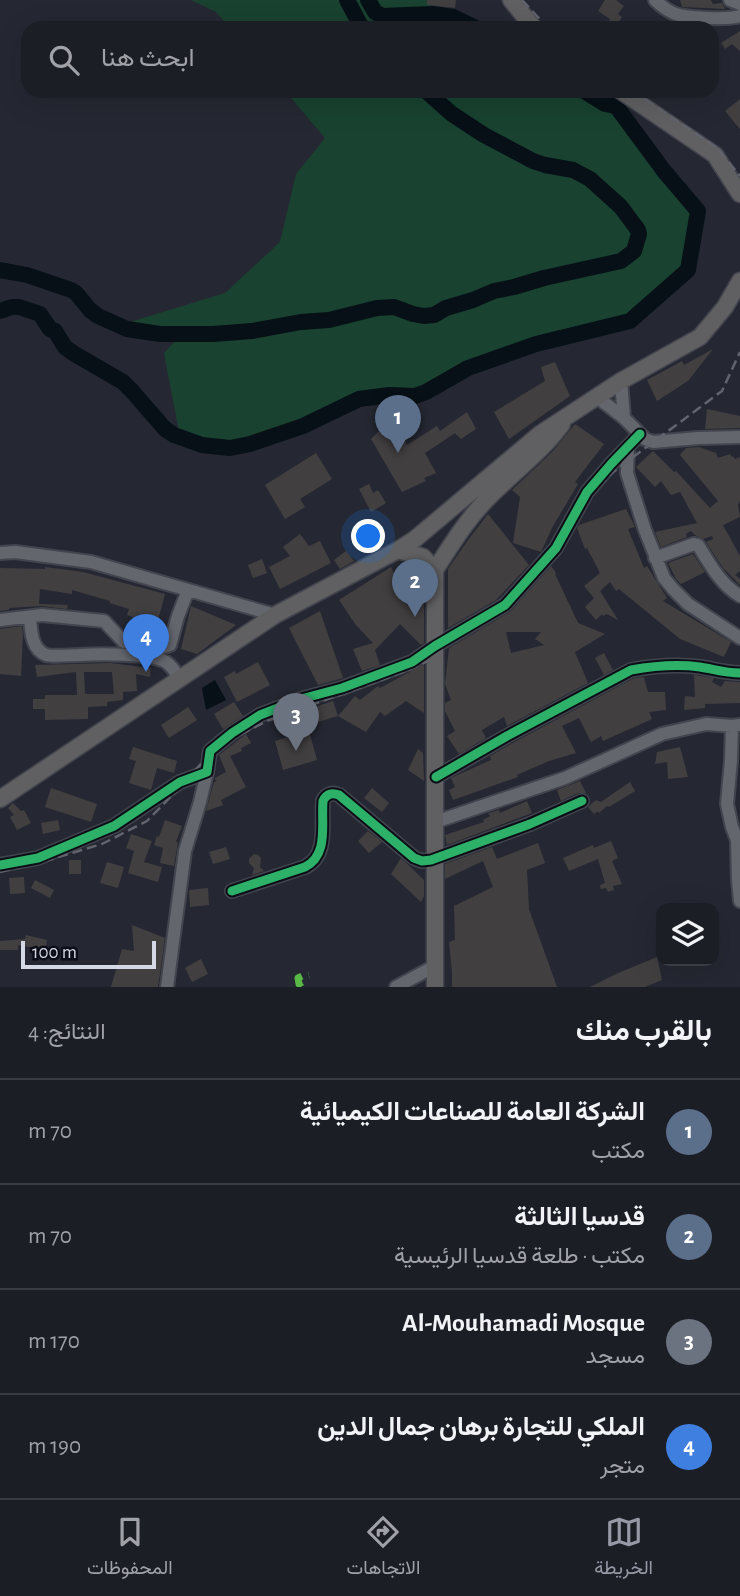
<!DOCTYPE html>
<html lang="ar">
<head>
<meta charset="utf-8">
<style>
	:root { --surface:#1c1e26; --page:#292b32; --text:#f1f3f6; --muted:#a0a2a7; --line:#3a3c43; --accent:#979aa6 }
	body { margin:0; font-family:"Alegreya Sans",Vazirmatn,sans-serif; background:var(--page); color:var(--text); direction:rtl }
	.controls { position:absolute; right:21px; bottom:21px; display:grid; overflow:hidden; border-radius:14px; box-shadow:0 7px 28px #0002 }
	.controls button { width:63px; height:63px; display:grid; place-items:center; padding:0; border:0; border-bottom:2px solid var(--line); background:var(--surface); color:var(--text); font:35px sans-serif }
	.scale { position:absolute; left:21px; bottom:18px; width:135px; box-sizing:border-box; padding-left:7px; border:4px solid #d5d8e5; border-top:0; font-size:19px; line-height:24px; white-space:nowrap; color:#d5d8e5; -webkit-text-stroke:5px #0c0e17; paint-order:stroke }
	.you { position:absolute; left:369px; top:537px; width:24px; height:24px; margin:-18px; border:5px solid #fff; border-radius:50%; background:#1a73e8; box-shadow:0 0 0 10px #1a73e833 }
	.badge { display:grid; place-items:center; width:46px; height:46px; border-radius:50%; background:var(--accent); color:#fff; font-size:23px; font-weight:700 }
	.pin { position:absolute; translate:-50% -58px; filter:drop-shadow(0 2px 4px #0008) }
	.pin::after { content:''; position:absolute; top:37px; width:24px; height:21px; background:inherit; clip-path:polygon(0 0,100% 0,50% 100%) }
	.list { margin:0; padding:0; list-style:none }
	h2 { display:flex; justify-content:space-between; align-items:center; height:91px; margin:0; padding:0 28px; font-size:30px }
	h2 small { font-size:23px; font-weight:400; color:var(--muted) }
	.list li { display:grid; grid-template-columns:46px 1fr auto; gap:21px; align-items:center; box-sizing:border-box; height:105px; padding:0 28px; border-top:2px solid var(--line) }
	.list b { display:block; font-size:26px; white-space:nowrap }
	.list p { margin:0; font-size:23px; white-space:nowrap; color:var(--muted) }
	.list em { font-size:23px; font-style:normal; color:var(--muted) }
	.icon { flex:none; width:38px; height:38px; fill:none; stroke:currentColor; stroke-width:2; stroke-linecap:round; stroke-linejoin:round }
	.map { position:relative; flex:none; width:740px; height:987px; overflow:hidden; direction:ltr }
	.search { position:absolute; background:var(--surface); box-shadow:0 7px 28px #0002; left:21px; right:21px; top:21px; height:77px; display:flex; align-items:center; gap:18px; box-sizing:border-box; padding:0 24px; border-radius:21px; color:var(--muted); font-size:26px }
	.sheet { height:511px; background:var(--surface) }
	nav { display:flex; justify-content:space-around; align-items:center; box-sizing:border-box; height:98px; border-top:2px solid var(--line); background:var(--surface); font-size:19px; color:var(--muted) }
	nav a { display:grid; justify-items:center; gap:4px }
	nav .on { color:var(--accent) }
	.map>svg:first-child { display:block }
</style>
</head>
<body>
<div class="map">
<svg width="740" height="987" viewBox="0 0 740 987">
	<rect width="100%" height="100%" fill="#252832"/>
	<path fill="#194230" d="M191,0H348L350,2V0H429L432,14L453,17L475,28H230L216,12Z
		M285,91H586L616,106L698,211L688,270L630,321L529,346L468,368L415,396L389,395L359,399L297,428L250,444L215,447L180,437L164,353L183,333L117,326L225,293L280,242L296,174L325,138Z"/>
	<path fill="#061016" d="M215,680L226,700L206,710L202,688Z"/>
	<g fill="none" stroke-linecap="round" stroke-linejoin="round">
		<path stroke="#061016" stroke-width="16" d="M347,0L362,28
			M368,0L375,12L382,16L432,14L453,17L476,28
			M0,270L27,275L71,290L76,293L90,310L98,316L127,329L160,334H213L252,331L301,322L329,320L377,308L394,307L413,314L424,316L434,315L446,308L473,300L494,291L514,287L544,278L621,261L634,251L639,234L638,230L621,207L590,179L573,170L545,165L533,161L484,135L452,114L426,91
			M0,311L12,307H19L40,314L50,329L55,331L65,347L73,353L123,382L132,391L165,429L174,435L202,445L230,448L250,444L303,426L359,399L389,395L415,396L426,392L468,368L536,344L630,321L688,270L698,211L664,171L616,106L605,104L584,91"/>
	</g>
	<path fill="#423f41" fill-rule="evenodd" d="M427,0H456L455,8L427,5Z
		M605,0H616L624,6L618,14L622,17L615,28L608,23L610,19L598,11Z
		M680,0H711L713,4L722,3L725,9L682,7Z
		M740,31V51L732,44L725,49L721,43Z
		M740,99V129L725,111Z
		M713,349L688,381L657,401L647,380L682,361L684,365Z
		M555,362L570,396L509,439L494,412L545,381L541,367Z
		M707,409L740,416V428L705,429Z
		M467,412L476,429L461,439L455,433L425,453L436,473L424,478L426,481L402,492L371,439L378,432L402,435L407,445L437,426L440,431Z
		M575,424L604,444L575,482L578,484L553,526L541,552L513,543L520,497L512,490L552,452Z
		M699,447L716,453L718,458L730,454L732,457L733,456L735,459L740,457V501L738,505L740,517L723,525L740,556V571L735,575L740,579V585L723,568L706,542L713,539L712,536L703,539L695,535L691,531L686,534L687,537L661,547L655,532L697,523L680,492L671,495L661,481L655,487L636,467L653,451L674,472L676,471L710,508L718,501L680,455L686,448Z
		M316,453L332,479L300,499L305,507L285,519L265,485Z
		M369,484L373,493L378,490L386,503L371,512L359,489Z
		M626,509L635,527L628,529L644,568L647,566L667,598L663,601L731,642L724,657L680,639L619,589L616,591L610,582L600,591L618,620L607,614L603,616L602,614L596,620L585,607L594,598L584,586L600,573L587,548L585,549L577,528L579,525Z
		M488,514L529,565L496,600L448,628V569L468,540Z
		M300,534L309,546L320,541L331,563L280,589L269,567L290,556L283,547Z
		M346,551L354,561L340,569L334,560Z
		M693,554L705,572L681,584L676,579L668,563Z
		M262,559L267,573L253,578L248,565Z
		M551,566L556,573L555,574L578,623L605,634L575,652L588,683L507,726L504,717L482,730L486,738L459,754L447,736L455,731L445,711V703L451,700L445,684L449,648L510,612ZM506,632H541L535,639L544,645L511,653Z
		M45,567L83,572L165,594L157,624L141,619L139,634L130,633L133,617L127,615L129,609L110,603V601L72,590V594L40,589L39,604L68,605L67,609L41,606L9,608V610L0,611V568L45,569Z
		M391,567L406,598L423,586L424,588V643L421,645L400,624L375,650L380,665L362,671L353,649L373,643L355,624L339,600Z
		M191,606L236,625L197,654L181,649Z
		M320,611L343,678L318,685L289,628Z
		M22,626L23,635L21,676L0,674V629Z
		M604,653L613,670L604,675L595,658Z
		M258,662L270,685L237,702L224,677L235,671L236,674Z
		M110,663L151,668L150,677L136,674L137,691L123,692V700L107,702V706L88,707V719L45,720V709H33V699H45V695H77L76,672L37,677L35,665ZM84,672H112L114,694H85Z
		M424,664V713L406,701L385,716L380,712L366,732L338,716L355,696L360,700L378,686L380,688Z
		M694,675L714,678L712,682L721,687L725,681L740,682V703L705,704V708L684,710L685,696L695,697Z
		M644,677L648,692H665L666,710L649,712L652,719L603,741L601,736L591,742L579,718L562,726L576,753L549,761L517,775L518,777L453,800L449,790L455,787L451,778L491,760L490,756L511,744L634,678Z
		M333,701L338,716L308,725L303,711Z
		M234,702L243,716L223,729L214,714Z
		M188,707L197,720L169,738L161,725Z
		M309,731L317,760L283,770L275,741Z
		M246,734L251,743L241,748L242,751L230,756L246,787L221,800L223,805L206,811L214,782H216L215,778L226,772L219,755Z
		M133,747L177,761L174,773L157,768L151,790L129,783L136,761L129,759Z
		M680,747L688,777L668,779L667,762L655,764L657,752Z
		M418,749L423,753L424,781L408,770Z
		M580,781L586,793H578L561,801L557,790Z
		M630,782L635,791L609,807L607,806L599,813L598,811L594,814L588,807L596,800L601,802Z
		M51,788L97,804L91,822L45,807Z
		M372,788L389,803L382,812L364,798Z
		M527,801L532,813L447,845L445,835L484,822L483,820L490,816L488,813H489L499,810L500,813Z
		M13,803L21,811L24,810L31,823L17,830L10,817L14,815L8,808Z
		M58,820L60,830L43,834L41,823Z
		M165,820L182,826L176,842H178L174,866L160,863L163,848L154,845L157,836L159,837Z
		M368,831L382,842L369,853L358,841Z
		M131,834L152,841L144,862L162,867L158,882L128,873L134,851L126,848Z
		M611,841L618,858L612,861L622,884L613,886L614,890L608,892L606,888L601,889L600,885L605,883L598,859L569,871L563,858L593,845L594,848Z
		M538,843L545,863L527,870L529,909L557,987H452V972L449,942L455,940L454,906L493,887L483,861L445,879V864L492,847L497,859Z
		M226,847L230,859L213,864L209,852Z
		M254,854L258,855L261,858L260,867L264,871L252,875L254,868L249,863V859Z
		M401,858L424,880V896L421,902L391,874Z
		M69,860H81V874H69Z
		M107,862L124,867L118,888L100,883Z
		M24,877L25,893L10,894L9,878Z
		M35,880L54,890L50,898L31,888Z
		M208,888L209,905L190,907L189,890Z
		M132,925L165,938L158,987H111L122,949L134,951Z
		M26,935L47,940L45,950L18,945V950H0V941L25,939Z
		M657,957L662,980L645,987H590L616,974Z
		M201,959L208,974L192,982L185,968Z"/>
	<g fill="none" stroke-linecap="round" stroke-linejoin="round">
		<defs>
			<path id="minor" d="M655,0C660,5 667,10 673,13C684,18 728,20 740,16
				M730,0L740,4
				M621,381L624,418
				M597,397L624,418L645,439L653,442L698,438L740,437
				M628,447L627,473L645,530L664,578L673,589L688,604L740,638
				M0,553L15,552L91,562L275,615
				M655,558L694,544L698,545C710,564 720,584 740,596
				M30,617C31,630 31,649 46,655C53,657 71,655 79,655C97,654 151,653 166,662C172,666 176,673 180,679
				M0,620L42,615L104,621L124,642L145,644L162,648L170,645L178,616L188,590
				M732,726L731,760L727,804L732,827L737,840L738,880L740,901
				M436,777L507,736L631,670C653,666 677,664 700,667C713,669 726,673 740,673
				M435,822L565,778L662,734L706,724L732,726L740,725
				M0,865L38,858L114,826L180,782L207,772L210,751L232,733L260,715L301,699L342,688L412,662L435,646L505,605L556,548L587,492L612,463L640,434
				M232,891L305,867C329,855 321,824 323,801C326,794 332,792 339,795L414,858L422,861L431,860L530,824L582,801
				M167,987L185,851L200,802L207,772
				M396,987L435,966"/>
			<path id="major" d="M511,0L534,28
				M621,91L715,155L740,194
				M398,550L423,557L435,570
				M0,799L275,615L398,550L415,539L540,434L621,381L700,337L725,307L740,281
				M435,987V570C451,545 466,521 486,500C511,474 541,453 562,424"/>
		</defs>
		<use href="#minor" stroke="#42454e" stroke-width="16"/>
		<use href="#major" stroke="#42454e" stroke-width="19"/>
		<use href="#minor" stroke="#64666e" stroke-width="12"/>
		<use href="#major" stroke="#605f61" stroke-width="16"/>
		<path stroke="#61646c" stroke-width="2.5" stroke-dasharray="10 5" stroke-linecap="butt" d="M522,0L548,28
			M633,91L717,148L740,176
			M0,872L52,859L102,844L147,821L188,779L211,752L225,742L267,721L403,672L430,660L442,645L506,607L555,553L589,496L613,472L722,391L740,352"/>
		<path stroke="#58b947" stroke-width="7" stroke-dasharray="14 7" stroke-linecap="butt" d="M301,987L299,984L298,978L302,976L309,975"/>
		<defs>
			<path id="cycleway" d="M436,777L507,736L631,670C653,666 677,664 700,667C713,669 726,673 740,673
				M0,865L38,858L114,826L180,782L207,772L210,751L232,733L260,715L301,699L342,688L412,662L435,646L505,605L556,548L587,492L612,463L640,434
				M232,891L305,867C329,855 321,824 323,801C326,794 332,792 339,795L414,858L422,861L431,860L530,824L582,801"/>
		</defs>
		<use href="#cycleway" stroke="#0c0e17" stroke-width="13"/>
		<use href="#cycleway" stroke="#2db169" stroke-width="9"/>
	</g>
</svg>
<div class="controls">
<button><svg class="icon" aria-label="layers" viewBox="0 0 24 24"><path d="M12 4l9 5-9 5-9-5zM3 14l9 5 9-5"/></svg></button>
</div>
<div class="scale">100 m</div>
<div class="you"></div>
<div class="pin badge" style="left:398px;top:453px;background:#5c6f8a">1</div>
<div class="pin badge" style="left:415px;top:617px;background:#5c6f8a">2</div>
<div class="pin badge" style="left:296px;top:751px;background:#6b7280">3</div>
<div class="pin badge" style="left:146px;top:672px;background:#3f7fe0">4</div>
<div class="search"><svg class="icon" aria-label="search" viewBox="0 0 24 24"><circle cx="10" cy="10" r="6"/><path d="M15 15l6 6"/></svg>ابحث هنا</div>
</div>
<section class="sheet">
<h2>بالقرب منك<small>النتائج: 4</small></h2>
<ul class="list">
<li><span class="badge" style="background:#5c6f8a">1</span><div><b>الشركة العامة للصناعات الكيميائية</b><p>مكتب</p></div><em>70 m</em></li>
<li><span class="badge" style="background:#5c6f8a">2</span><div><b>قدسيا الثالثة</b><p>مكتب · طلعة قدسيا الرئيسية</p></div><em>70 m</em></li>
<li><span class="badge" style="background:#6b7280">3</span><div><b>Al-Mouhamadi Mosque</b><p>مسجد</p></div><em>170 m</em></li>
<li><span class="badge" style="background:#3f7fe0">4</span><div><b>الملكي للتجارة برهان جمال الدين</b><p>متجر</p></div><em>190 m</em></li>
</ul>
</section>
<nav>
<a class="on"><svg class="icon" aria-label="map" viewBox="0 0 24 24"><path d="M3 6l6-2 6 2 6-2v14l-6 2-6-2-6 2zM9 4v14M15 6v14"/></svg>الخريطة</a>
<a><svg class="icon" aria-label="directions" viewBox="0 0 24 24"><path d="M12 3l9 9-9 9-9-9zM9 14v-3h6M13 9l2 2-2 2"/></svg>الاتجاهات</a>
<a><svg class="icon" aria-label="saved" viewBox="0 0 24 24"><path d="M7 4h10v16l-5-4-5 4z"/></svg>المحفوظات</a>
</nav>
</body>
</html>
